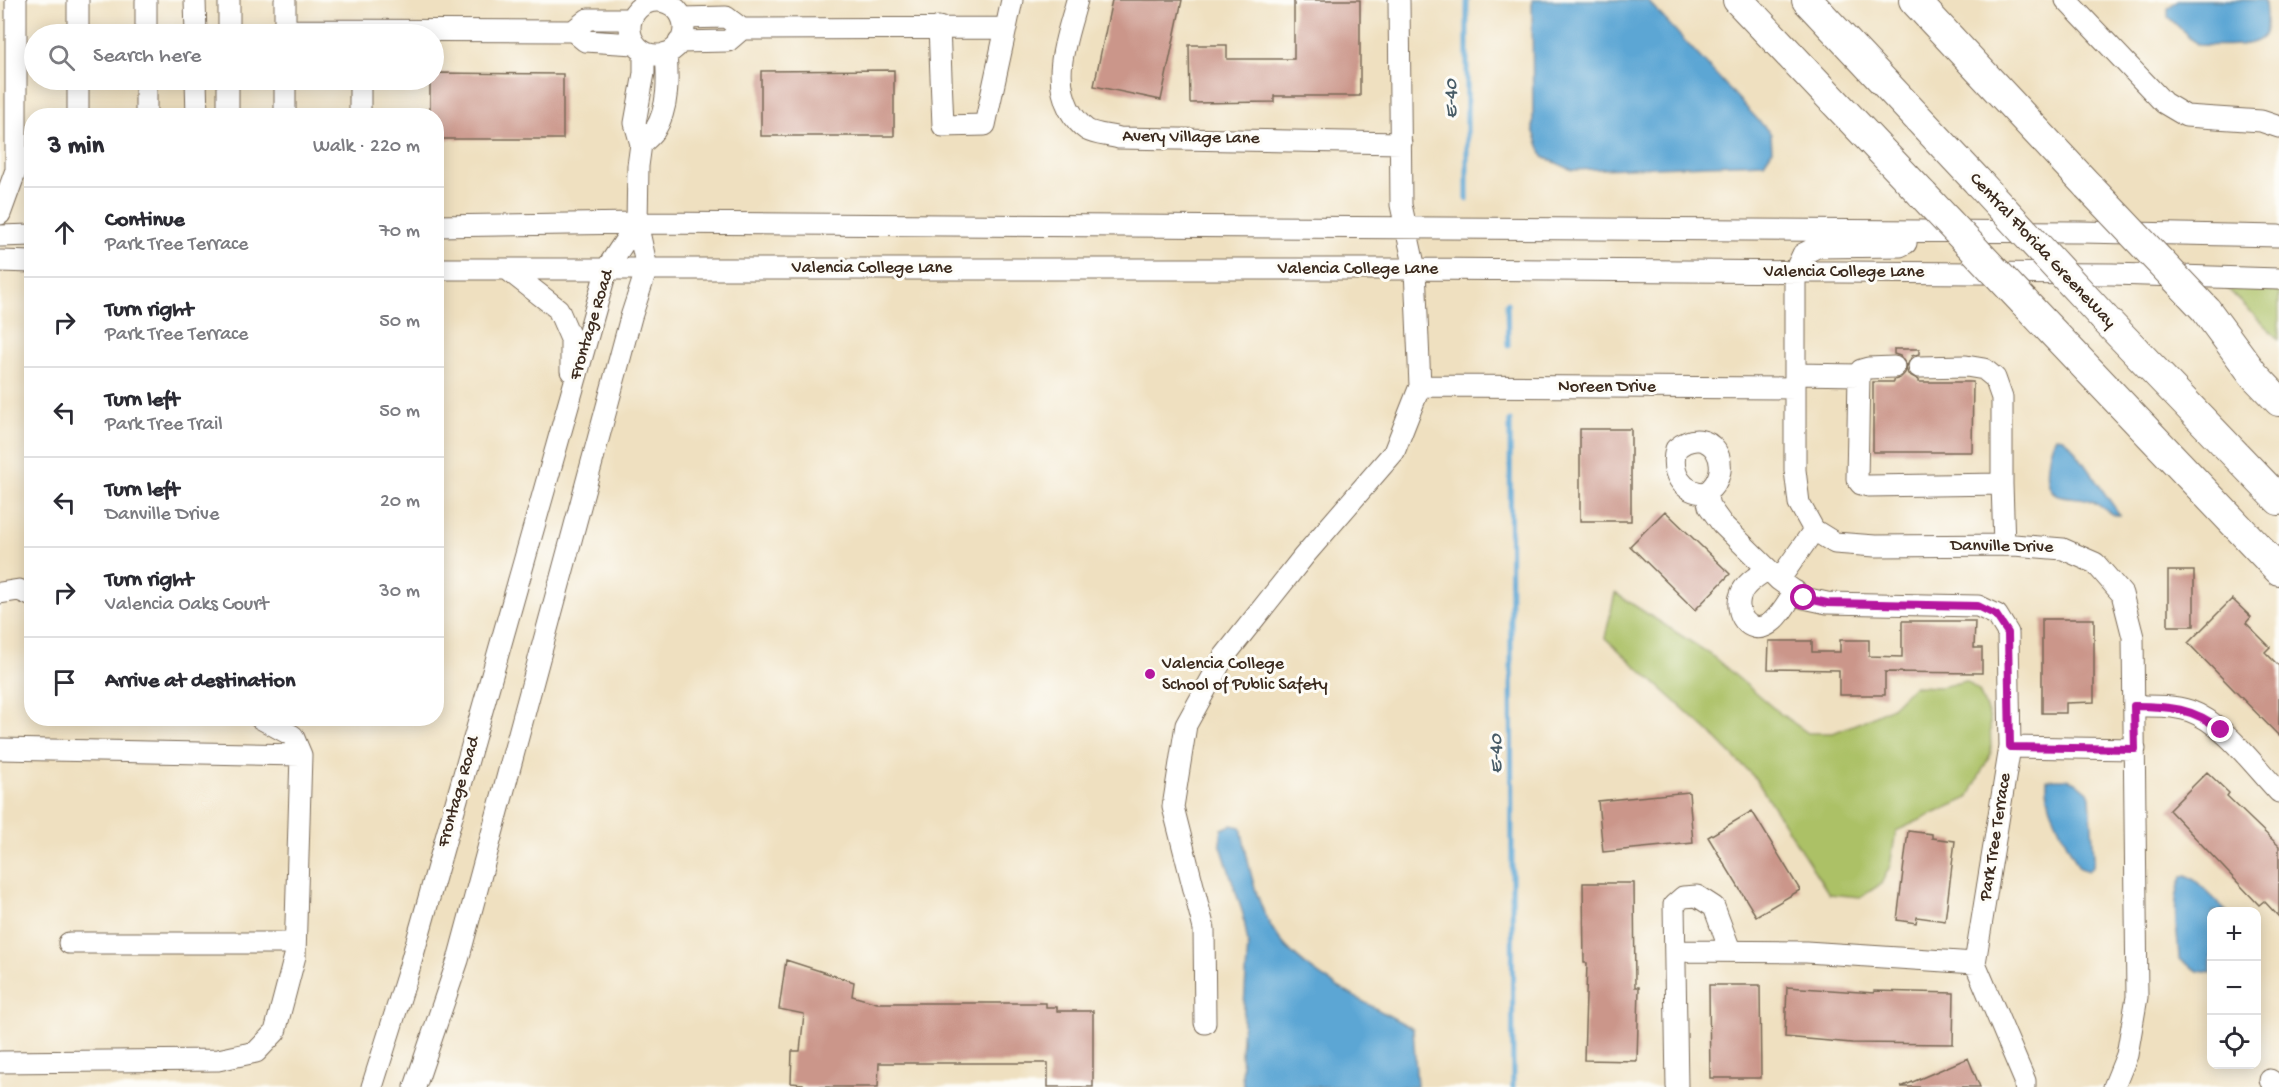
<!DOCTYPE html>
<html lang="en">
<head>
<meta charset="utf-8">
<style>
	:root { --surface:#fff; --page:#f7f7f7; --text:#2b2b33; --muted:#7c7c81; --line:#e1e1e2 }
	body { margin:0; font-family:"Gochi Hand",sans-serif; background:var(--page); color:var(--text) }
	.controls { position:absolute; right:18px; bottom:18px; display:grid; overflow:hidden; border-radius:12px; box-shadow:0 3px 15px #0003 }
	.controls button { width:54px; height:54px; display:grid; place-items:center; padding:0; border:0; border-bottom:2px solid var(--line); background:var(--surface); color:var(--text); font:30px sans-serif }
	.stop { position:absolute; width:18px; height:18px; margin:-14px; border:4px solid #b5179e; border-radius:50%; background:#fff }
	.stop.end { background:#b5179e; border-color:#fff; box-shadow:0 2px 6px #0008 }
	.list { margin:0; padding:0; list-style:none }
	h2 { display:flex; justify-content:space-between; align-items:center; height:78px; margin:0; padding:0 24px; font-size:26px }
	h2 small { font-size:20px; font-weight:400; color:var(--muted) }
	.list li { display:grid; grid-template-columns:39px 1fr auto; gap:18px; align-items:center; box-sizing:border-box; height:90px; padding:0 24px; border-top:2px solid var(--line) }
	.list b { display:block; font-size:22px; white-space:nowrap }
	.list p { margin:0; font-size:20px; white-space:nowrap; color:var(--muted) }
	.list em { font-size:20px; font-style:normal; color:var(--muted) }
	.icon { flex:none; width:33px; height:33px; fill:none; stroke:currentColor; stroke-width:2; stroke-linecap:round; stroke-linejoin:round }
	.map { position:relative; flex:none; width:2279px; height:1087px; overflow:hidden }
	.search { position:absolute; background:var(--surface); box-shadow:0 3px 15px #0003; left:24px; top:24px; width:420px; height:66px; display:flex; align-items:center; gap:15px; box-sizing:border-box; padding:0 21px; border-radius:33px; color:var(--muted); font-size:22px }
	.panel { position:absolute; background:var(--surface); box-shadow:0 3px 15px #0003; left:24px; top:108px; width:420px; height:618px; border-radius:24px }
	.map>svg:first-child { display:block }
</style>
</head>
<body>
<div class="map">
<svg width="2279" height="1087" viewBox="0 0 2279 1087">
	<rect width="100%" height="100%" fill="#fdfcf7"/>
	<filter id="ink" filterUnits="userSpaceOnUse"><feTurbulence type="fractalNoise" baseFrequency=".0167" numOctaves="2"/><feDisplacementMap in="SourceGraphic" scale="12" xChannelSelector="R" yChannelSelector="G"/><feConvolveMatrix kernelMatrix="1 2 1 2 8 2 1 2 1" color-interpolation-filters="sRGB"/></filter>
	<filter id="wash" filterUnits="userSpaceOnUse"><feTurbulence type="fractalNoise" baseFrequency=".008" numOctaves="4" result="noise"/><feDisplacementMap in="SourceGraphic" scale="24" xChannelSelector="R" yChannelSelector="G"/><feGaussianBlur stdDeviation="1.35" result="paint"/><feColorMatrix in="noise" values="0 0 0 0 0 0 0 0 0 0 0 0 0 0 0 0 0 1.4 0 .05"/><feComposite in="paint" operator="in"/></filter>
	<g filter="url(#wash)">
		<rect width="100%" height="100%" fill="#efe0c0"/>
		<path fill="#acc166" stroke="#747642" stroke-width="1.5" d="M2225,286L2279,288V340Z
			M1615,593L1710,654L1778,712L1808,733H1833L1863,721L1892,707L1913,686L1940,687L1966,681L1979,691L1990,719L1991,753L1968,798L1896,831L1890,866L1881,884L1861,897L1829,894L1755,778L1708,731L1605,638Z"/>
		<path fill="#5ca6d4" stroke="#4c6879" stroke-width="1.5" d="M1532,0H1647L1771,134L1772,151L1764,163L1572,170L1543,157L1533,129Z
			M2178,0H2265C2265,10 2268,24 2265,33C2260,50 2212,45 2198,45L2168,17V8Z
			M2056,437L2063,438L2071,445L2120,515C2109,516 2102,506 2092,501C2081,496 2066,499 2056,494C2041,486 2049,449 2056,437Z
			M2053,779H2067L2076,782L2088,792L2090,797L2094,857L2093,866L2088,871L2079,868C2067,841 2045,810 2047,780Z
			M1231,825L1241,827C1248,862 1254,897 1272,928C1297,972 1370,1004 1413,1029L1417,1087H1243L1241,1053L1248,944L1243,914L1220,843L1222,829Z
			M2186,875L2196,881L2227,911L2212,912L2211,973L2198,971L2179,959C2178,931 2170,904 2182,877Z"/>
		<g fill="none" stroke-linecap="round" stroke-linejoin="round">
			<path stroke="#5ca6d4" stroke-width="5" d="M1467,0V199
				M1507,303L1508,346
				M1510,421L1513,1087"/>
		</g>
		<g id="blocks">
			<path fill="#cb968a" d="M1112,0H1182L1161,100L1094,86Z
				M1294,0H1360V96H1274V102L1190,103L1189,45H1227V59H1294Z
				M894,70V136H761V71Z
				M434,73L563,74V139H436V116H430V80H434Z
				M1894,349H1919V354L1912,356L1907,366L1900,356L1894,354Z
				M1906,368L1908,374L1919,380V382H1973L1972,452H1873V382H1894V380L1900,378L1905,373Z
				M1580,429H1631V521H1580Z
				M1665,511L1730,574L1695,610L1630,546Z
				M2168,571H2194V626H2168Z
				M2232,599L2251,617L2246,623L2270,647L2265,652L2279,666V736L2188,643Z
				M2042,619H2094V702L2066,703V713H2042Z
				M1902,621H1975L1974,648H1982V673L1885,672V695H1839V670L1768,669L1769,641H1812V652H1840V640H1869V656L1902,657Z
				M2207,772L2229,793L2227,796L2279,846V917L2264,901L2259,905L2169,810Z
				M1689,792L1693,843L1603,852L1598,801Z
				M1752,811L1800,890L1756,916L1708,837Z
				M1908,831L1932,834V838L1955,841L1945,921L1917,917L1916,923L1897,920Z
				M1583,883H1634L1635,987H1639L1637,1061L1584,1060L1587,963H1584Z
				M786,960L854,982L852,996L877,1003H1046V1007H1057V1011H1093V1087H1048V1063H879L878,1087H804L803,1084L791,1083L792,1051H800L804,1014L779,1009Z
				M1709,985H1760L1761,1078H1710Z
				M1787,987L1874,993V991L1954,993L1953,1044L1852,1043L1785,1037Z
				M1968,1058L1980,1087H1901Z"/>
		</g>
	</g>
	<g filter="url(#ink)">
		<use href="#blocks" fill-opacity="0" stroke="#7a6a57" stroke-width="1.5"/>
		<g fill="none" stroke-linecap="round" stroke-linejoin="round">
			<defs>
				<path id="minor" d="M78,0V34
					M146,0V34
					M195,0L196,34
					M285,0V30L573,31L588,19H631
					M1077,0C1068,35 1051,74 1069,109C1073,116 1080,125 1087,130C1096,135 1110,135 1119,138L1401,143
					M2066,0L2164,103L2186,116L2261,121L2279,127
					M630 28a27 27 0 1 1 54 0a27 27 0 1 1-54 0Z
					M1006,28L1012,0
					M742,29L1006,28L985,125L943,126L939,27
					M573,31L585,41L635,44
					M229,34V0
					M679,42L728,41L742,29L726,17L682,18
					M78,80V116
					M146,80V116
					M196,80L197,116
					M285,80V116
					M360,80V116
					M228,116V80
					M641,144C646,140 652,135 655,130C669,108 668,78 666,53
					M0,214L16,170V0
					M436,226L637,223L2081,232L2279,236
					M0,236L32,235
					M1906,243L1900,246L1817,247L1803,254L1795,271V470L1799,503L1814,530L1835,543L1875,546L2014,545L2063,549L2095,563L2122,594L2133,637L2137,997L2127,1055L2114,1087
					M0,261L32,262
					M436,269H1415L2112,274L2279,279
					M508,270L558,309L571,339V371
					M1919,367L1966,366L1984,369L1995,378L2002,398V484
					M1795,374L1859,375L1857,479L1861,484L1868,486L2002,484L2004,545
					M1859,375L1861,370L1868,368L1894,367
					M1420,386L1795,388
					M1706,493C1681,493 1670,472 1676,449C1709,420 1739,468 1706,493L1709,506L1722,524L1779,580L1804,598L1827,603L1978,606L1997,615L2008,633L2010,747L1975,963L2025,1081V1087
					M1768,569C1758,576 1745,583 1741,594C1733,612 1749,637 1769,624C1780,617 1788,601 1795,591
					M1779,580L1814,530
					M0,593L19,590L32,596
					M2134,706C2153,706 2172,705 2190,711C2224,723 2254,766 2279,792
					M2010,747L2135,749
					M0,749L301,755
					M69,943H295
					M1675,951L1806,952L1975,963
					M1205,1023L1204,929L1173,807L1186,725L1223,658L1304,556L1394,452L1420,386L1415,269L1401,205L1399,0
					M0,1062L218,1060L256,1052L275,1032L295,956L301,755L293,736L260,718
					M2270,1080L2278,1087
					M372,1087L407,976L607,268L637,223
					M415,1087L458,960L631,317L647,268L637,223L638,166L641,144L635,123L644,73V52
					M1677,1087L1674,905L1683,897L1697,896L1714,907L1730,950"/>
				<path id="highway" d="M1738,0L1923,195
					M1807,0L1979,183
					M1914,0L2088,186
					M2024,302L2279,570
					M2206,310L2254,375L2279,401
					M2104,318L2279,500"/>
			</defs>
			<use href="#minor" stroke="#7a6a57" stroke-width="23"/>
			<use href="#highway" stroke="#7a6a57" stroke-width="32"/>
			<use href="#minor" stroke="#fff" stroke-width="21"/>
			<use href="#highway" stroke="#fff" stroke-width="30"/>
			<defs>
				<path id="highway-bridge" d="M1979,183L2104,318
					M2088,186L2206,310
					M1923,195L2024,302"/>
			</defs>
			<use href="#highway-bridge" stroke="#7a6a57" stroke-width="32" stroke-linecap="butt"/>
			<use href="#highway-bridge" stroke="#fff" stroke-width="30"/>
		</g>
	</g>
	<g fill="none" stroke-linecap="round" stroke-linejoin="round" filter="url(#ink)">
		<path stroke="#b5179e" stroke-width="8" d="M1804,598L1827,603L1978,606L1996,615L2008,633L2010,747L2135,749L2134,706C2168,706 2194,708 2221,730"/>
	</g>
	<circle fill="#b5179e" stroke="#fdfcf7" stroke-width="2" cx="1150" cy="674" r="6"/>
	<g text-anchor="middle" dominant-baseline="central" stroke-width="6" stroke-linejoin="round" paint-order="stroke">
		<g font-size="18" fill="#3b2a1e" stroke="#fdfcf7">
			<text transform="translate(1191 138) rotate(1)">Avery Village Lane</text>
			<text transform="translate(2042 251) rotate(47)">Central Florida GreeneWay</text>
			<text x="872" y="268">Valencia College Lane</text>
			<text x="1358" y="269">Valencia College Lane</text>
			<text x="1844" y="272">Valencia College Lane</text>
			<text transform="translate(592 325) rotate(-73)">Frontage Road</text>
			<text x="1607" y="387">Noreen Drive</text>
			<text transform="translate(2002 547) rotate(1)">Danville Drive</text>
			<text transform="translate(459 792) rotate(-74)">Frontage Road</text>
			<text transform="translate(1996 837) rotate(-81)">Park Tree Terrace</text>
		</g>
		<g font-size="18" fill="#3b2a1e" stroke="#fdfcf7" text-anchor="start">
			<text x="1162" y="664">Valencia College<tspan x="1162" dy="21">School of Public Safety</tspan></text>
		</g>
		<g font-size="20" font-style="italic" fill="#485c67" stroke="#fdfcf7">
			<text transform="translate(1452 99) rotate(-90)">E-40</text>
			<text transform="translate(1497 754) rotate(-90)">E-40</text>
		</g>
	</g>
</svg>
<div class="controls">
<button>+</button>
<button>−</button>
<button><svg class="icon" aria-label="locate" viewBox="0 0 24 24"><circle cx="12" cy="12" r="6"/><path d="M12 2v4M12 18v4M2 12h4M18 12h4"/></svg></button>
</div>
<div class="stop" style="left:1804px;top:598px"></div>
<div class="stop end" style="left:2221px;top:730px"></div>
<div class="search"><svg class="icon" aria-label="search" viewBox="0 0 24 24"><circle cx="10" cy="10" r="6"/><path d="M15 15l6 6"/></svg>Search here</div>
<section class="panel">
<h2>3 min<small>Walk · 220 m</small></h2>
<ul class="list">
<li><svg class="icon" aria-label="ahead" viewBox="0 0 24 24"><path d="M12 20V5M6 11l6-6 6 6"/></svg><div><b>Continue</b><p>Park Tree Terrace</p></div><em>70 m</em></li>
<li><svg class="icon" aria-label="right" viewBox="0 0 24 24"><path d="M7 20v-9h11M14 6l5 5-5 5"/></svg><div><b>Turn right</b><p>Park Tree Terrace</p></div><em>50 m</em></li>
<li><svg class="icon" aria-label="left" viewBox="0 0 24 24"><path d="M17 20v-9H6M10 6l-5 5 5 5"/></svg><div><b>Turn left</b><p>Park Tree Trail</p></div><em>50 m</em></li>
<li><svg class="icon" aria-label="left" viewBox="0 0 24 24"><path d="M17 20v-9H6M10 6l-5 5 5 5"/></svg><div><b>Turn left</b><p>Danville Drive</p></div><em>20 m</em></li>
<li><svg class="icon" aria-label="right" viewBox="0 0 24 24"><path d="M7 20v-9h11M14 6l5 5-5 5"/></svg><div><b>Turn right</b><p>Valencia Oaks Court</p></div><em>30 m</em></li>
<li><svg class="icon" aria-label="arrive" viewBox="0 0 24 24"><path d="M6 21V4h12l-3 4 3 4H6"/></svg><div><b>Arrive at destination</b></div></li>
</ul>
</section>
</div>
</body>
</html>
